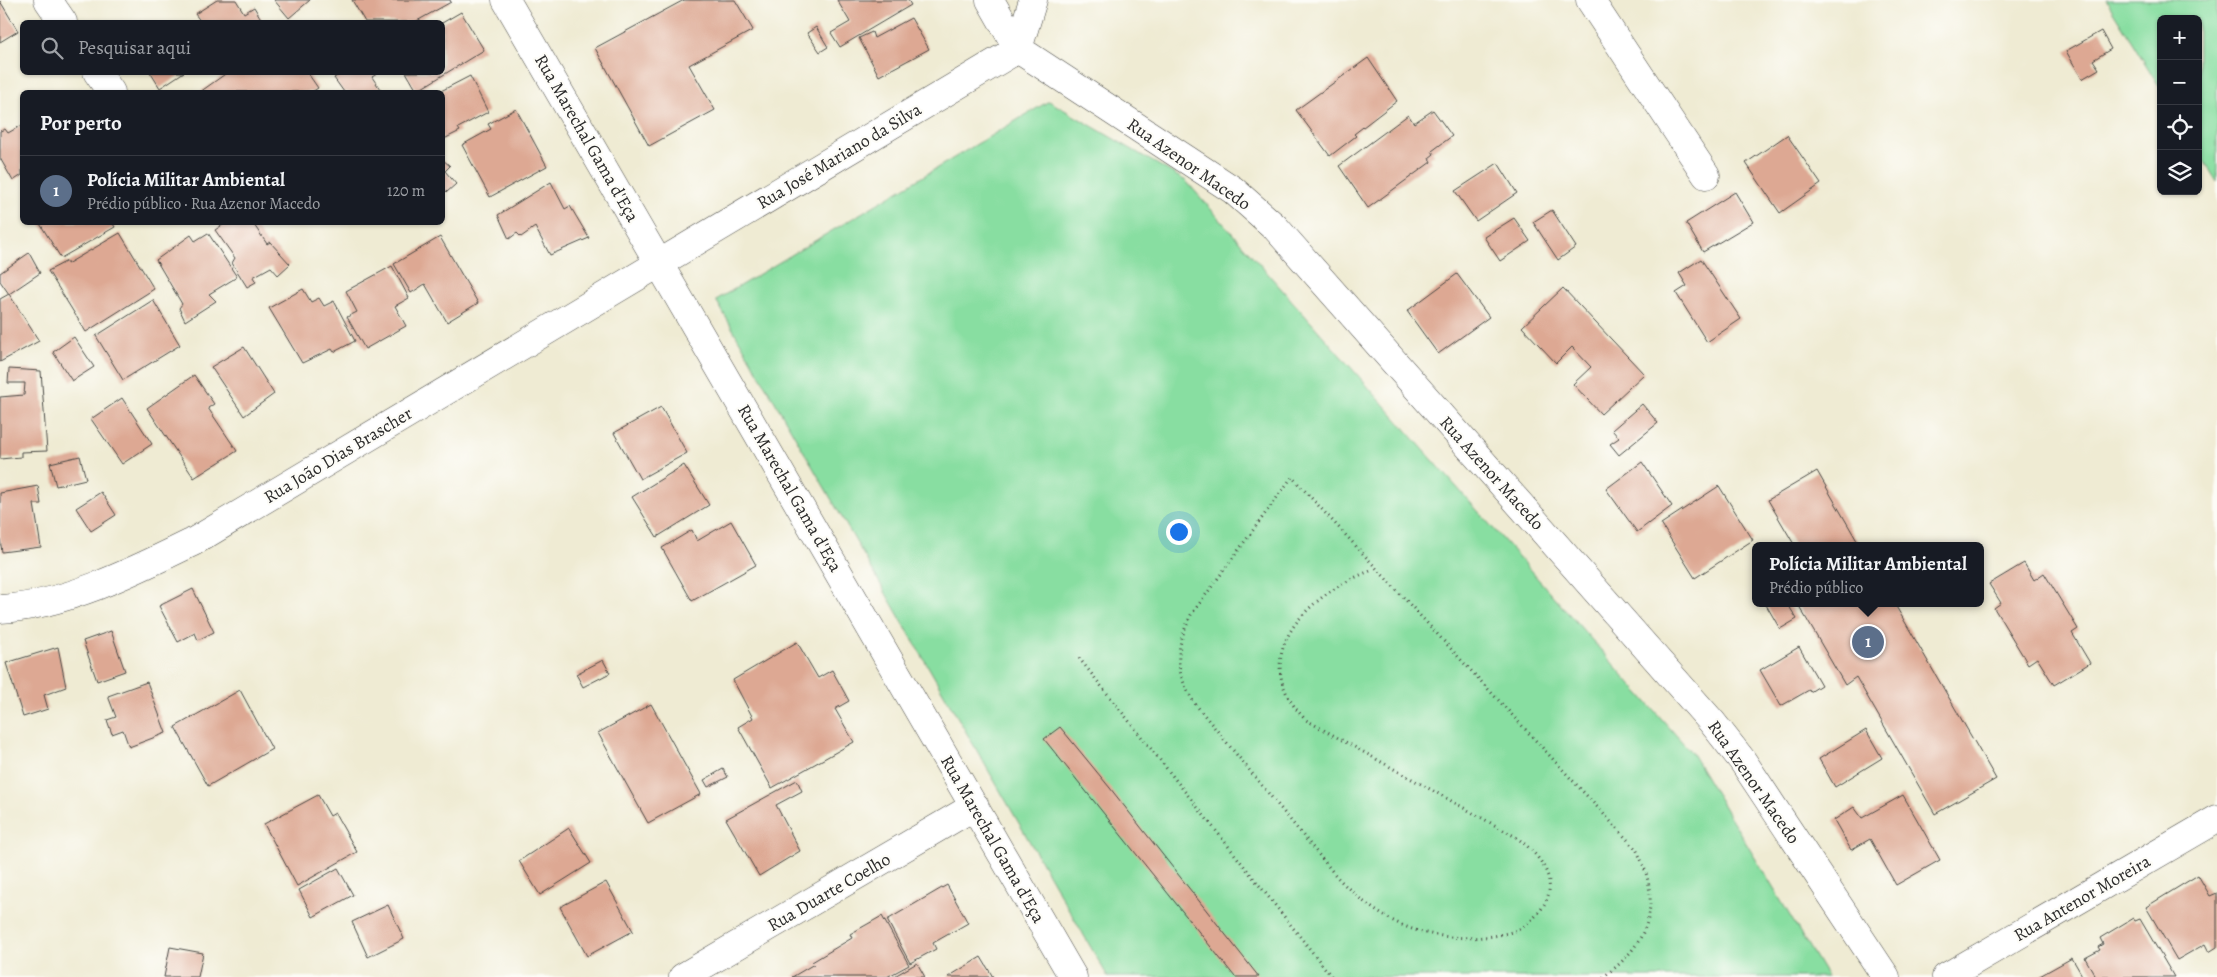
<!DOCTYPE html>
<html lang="pt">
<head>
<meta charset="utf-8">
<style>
	:root { --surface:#171b24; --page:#242831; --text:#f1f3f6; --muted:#9ea1a6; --line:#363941; --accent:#1a73e8 }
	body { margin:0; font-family:Alegreya,serif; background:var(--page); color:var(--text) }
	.controls { position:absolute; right:15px; top:15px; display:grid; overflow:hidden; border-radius:8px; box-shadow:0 1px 4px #0004 }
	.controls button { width:45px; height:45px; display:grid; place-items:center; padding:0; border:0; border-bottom:1px solid var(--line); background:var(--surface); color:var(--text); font:25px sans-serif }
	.you { position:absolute; left:1178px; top:531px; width:18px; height:18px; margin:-12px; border:4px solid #fff; border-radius:50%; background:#1a73e8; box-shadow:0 0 0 8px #1a73e833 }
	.badge { display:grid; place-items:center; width:32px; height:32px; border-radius:50%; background:var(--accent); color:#fff; font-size:16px; font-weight:700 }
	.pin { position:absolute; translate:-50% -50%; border:2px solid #fff; box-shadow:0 1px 5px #0006 }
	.popup { position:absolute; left:1752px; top:542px; width:232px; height:65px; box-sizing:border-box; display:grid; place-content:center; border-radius:8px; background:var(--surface); filter:drop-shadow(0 1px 4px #0005); font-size:16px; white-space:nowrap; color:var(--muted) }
	.popup b { font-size:19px; color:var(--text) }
	.popup::after { content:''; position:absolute; left:50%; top:100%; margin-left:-10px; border:10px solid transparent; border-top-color:var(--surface) }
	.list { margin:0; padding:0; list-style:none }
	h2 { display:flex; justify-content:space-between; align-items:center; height:65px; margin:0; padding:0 20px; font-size:21px }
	h2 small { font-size:16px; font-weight:400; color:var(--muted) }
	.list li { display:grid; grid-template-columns:32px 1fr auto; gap:15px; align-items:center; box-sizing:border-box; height:70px; padding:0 20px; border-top:1px solid var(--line) }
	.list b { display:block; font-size:19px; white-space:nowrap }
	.list p { margin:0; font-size:16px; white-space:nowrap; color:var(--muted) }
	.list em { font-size:16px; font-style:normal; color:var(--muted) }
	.icon { flex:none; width:28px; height:28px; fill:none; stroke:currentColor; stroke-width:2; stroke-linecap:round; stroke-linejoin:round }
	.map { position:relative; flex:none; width:2217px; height:977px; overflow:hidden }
	.search { position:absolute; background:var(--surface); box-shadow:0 1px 4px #0004; left:20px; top:20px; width:425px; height:55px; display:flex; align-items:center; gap:12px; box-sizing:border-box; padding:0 18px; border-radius:8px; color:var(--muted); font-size:19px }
	.panel { position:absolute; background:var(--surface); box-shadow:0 1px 4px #0004; left:20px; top:90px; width:425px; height:135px; border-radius:8px }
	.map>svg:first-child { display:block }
</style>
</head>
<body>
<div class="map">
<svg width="2217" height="977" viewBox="0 0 2217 977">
	<rect width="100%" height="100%" fill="#fdfcf7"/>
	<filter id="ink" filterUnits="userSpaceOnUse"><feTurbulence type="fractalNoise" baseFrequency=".02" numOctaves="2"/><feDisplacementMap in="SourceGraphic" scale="10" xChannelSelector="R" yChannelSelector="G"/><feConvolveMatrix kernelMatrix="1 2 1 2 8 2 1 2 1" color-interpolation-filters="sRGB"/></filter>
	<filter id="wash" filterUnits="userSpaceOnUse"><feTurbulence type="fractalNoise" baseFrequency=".0096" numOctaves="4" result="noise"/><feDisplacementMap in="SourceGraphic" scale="20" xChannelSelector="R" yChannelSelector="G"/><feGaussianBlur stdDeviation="1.12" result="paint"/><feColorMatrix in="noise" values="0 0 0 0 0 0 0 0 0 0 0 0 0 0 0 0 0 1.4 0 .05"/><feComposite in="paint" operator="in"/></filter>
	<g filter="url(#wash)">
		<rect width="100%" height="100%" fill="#efebd3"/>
		<path fill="#88dea1" stroke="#5a8466" d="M2106,0H2217V182L2198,151V19H2161V89Z
			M1049,101L1186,181L1691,752L1827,977H1108L716,300Z"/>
		<g id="blocks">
			<path fill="#dda893" d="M217,0H236L244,13L254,7L263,22H201L195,14Z
				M274,0H310L289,18Z
				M352,0H450L451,2L415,22H365Z
				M684,0H735L753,30L689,65L715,110L649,146L595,48Z
				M837,0H908L911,5L840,47L831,33L850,22Z
				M0,1L18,31L0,42Z
				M461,12L484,50L417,91L406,72H442V23Z
				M911,18L929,49L879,76L859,38L872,32L874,38Z
				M816,27L828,47L820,52L807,33Z
				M2101,31L2111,49L2093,60L2099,69L2082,79L2066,51Z
				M1368,58L1397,101L1354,134L1356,136L1330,156L1296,110Z
				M150,72H184L160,88Z
				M228,72H307L318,88L312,92H200Z
				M343,72H380L372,77L382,92H344L334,78Z
				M470,76L488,112L458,128L460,131L442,140V92H439Z
				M516,109L547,166L490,197L462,145L491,129L488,124Z
				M1433,110L1452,136L1432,151L1434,154L1429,158L1431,162L1368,208L1339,166L1408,115L1414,123Z
				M22,125V175L13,181L0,158V131L5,129L8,133Z
				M1787,135L1821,184L1780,213L1746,163Z
				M442,159L450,166L445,171L456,184L447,192L442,187Z
				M1498,163L1517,193L1476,221L1455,191Z
				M551,182L565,209L570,206L589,238L550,255L535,227L521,237L517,233L509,239L498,215Z
				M1735,192L1753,222L1703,252L1686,223Z
				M1552,210L1576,247L1558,260L1533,222Z
				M1514,218L1530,241L1500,261L1484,237Z
				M39,222H112L115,227L61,258Z
				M227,222H252L267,244L270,242L290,264L278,275L271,267L253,277L256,282L247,287L232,263L235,258L215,230Z
				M120,233L154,289L86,332L48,271L67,261V264Z
				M208,233L237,277L209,294L216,301L185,321L179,308L182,304L156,260L191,235L195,241Z
				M440,237L478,303L447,322L425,284L411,293L394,264Z
				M29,253L40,273L9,294L39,341L0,362V299L9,294L0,281V273Z
				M1701,259L1741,319L1707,342L1676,293L1687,286L1679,273Z
				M392,266L409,298L395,306L406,326L365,349L347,317L357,312L346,291Z
				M1457,274L1489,317L1438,354L1407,311Z
				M1563,288L1644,374L1601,414L1573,384L1591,367L1572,347L1556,363L1522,327Z
				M303,289L311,302L319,298L324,306L334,301L355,341L334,352L332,349L302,363L269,308Z
				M153,300L180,345L123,380L96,336Z
				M74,337L94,367L72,381L53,352Z
				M244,347L274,394L244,416L211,367Z
				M9,369L41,371L47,451L21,452V457L0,459V397L24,395L25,383H8Z
				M194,375L214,404L208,408L237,451L194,478L147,408Z
				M122,398L152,444L122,464L91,419Z
				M1642,404L1658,423L1619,455L1610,444L1619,438L1612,430Z
				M661,407L687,453L640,479L614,433Z
				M80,456L86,479L56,486L50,463Z
				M1642,462L1672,506L1637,532L1606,489Z
				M684,465L709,505L657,537L632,497Z
				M1817,471L1860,546H1795L1768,500Z
				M38,486L41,504H34L41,547L2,552L0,539V493Z
				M1719,486L1753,540L1695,578L1661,524Z
				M101,492L116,515L91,531L76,508Z
				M731,521L756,565L692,601L662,548L692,530L697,541Z
				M2024,563L2034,580L2044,573L2078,629L2072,633L2090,663L2054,685L2037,658L2028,664L1994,608L2001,603L1989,584Z
				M193,589L214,632L198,640L195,633L178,642L159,606Z
				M1765,603H1787L1797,619L1780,629Z
				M1803,603H1894L1996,779L1935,814L1856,677L1845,685L1799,606Z
				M111,631L125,671L97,681L83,641Z
				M797,642L818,678L832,670L849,701L835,709L854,742L772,788L738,727L753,718L733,680Z
				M58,647L66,687L44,695L48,709L23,717L6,663Z
				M1799,647L1821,685L1810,692L1809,690L1781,706L1760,670Z
				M603,660L610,673L583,687L576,674Z
				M147,682L166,733L129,747L123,730L112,734L107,720L116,717L108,696Z
				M240,690L272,749L208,786L175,727Z
				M651,704L701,794L648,823L598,733Z
				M1060,727L1110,788L1259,977H1235L1044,739Z
				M1866,730L1882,758L1835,787L1819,759Z
				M723,769L728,777L708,787L704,780Z
				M797,780L802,791L776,805L800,851L759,876L726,819Z
				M318,795L330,816L335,813L357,852L297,886L264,824Z
				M1903,795L1940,860L1896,885L1870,839L1851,850L1834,820L1854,807L1862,818Z
				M569,828L591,863L540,895L519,861Z
				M338,868L353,895L313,917L299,890Z
				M2198,875L2210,896L2217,893V947L2209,952L2205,944L2177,960L2146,907Z
				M606,882L633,931L587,956L560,907Z
				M947,885L968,923L933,943L936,949L910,963L887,920Z
				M388,905L404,939L368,957L352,922Z
				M882,916L909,965L887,977H792L814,964L812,962L852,938L850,934Z
				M2133,918L2135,921L2140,919L2174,977H2096L2085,958L2100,950L2098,947L2103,944L2100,938Z
				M170,947L203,953L198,977H164Z
				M981,957L993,977H948Z
				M2072,958L2083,977H2038Z
				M917,963L925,977H893Z"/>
		</g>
	</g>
	<g filter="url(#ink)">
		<use href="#blocks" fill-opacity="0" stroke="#484844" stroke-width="1"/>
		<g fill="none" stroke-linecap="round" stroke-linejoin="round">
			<defs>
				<path id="street" d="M48,0L63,22
					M506,0L1073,977
					M990,0L1018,49L1233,190L1275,227L1712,722L1742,760L1886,977
					M1590,0L1706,175
					M1018,49L1033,0
					M97,72L111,92
					M0,609C64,606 136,570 193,542L1018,49
					M683,977L975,806
					M1946,977L2217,819"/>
			</defs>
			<use href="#street" stroke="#484844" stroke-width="29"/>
			<path stroke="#484844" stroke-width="3" stroke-dasharray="1 4" stroke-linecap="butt" d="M1370,571C1307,595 1243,657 1306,720L1516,837C1541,856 1563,883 1539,912C1531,922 1521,930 1508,933C1481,940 1449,939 1422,932C1388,923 1361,902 1337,877L1196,705C1174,673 1174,650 1191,615L1292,477L1636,849C1663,901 1651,943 1603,977
				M1079,658L1332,977"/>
			<use href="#street" stroke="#fff" stroke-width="28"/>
		</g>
	</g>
	<g text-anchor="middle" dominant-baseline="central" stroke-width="4.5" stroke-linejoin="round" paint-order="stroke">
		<g font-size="18" fill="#2b2b2b" stroke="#fdfcf7">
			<text transform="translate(587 138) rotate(60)">Rua Marechal Gama d'Eça</text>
			<text transform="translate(839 156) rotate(-31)">Rua José Mariano da Silva</text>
			<text transform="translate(1189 164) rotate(35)">Rua Azenor Macedo</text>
			<text transform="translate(338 455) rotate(-31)">Rua João Dias Brascher</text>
			<text transform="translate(1492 473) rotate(48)">Rua Azenor Macedo</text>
			<text transform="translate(790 488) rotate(60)">Rua Marechal Gama d'Eça</text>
			<text transform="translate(1754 782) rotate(55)">Rua Azenor Macedo</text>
			<text transform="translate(993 839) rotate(60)">Rua Marechal Gama d'Eça</text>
			<text transform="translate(829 892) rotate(-30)">Rua Duarte Coelho</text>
			<text transform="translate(2082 898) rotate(-30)">Rua Antenor Moreira</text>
		</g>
	</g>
</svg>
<div class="controls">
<button>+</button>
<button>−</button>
<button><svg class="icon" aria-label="locate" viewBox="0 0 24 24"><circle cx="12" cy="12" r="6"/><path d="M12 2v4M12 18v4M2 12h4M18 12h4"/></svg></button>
<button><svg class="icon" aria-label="layers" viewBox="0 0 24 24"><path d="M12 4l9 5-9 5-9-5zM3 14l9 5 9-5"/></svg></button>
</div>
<div class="you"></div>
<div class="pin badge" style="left:1868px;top:642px;background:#5c6f8a">1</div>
<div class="popup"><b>Polícia Militar Ambiental</b>Prédio público</div>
<div class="search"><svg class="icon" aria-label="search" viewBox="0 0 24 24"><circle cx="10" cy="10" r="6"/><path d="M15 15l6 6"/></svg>Pesquisar aqui</div>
<section class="panel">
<h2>Por perto<small></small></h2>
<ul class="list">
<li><span class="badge" style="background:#5c6f8a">1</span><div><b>Polícia Militar Ambiental</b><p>Prédio público · Rua Azenor Macedo</p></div><em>120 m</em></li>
</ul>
</section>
</div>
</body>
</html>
